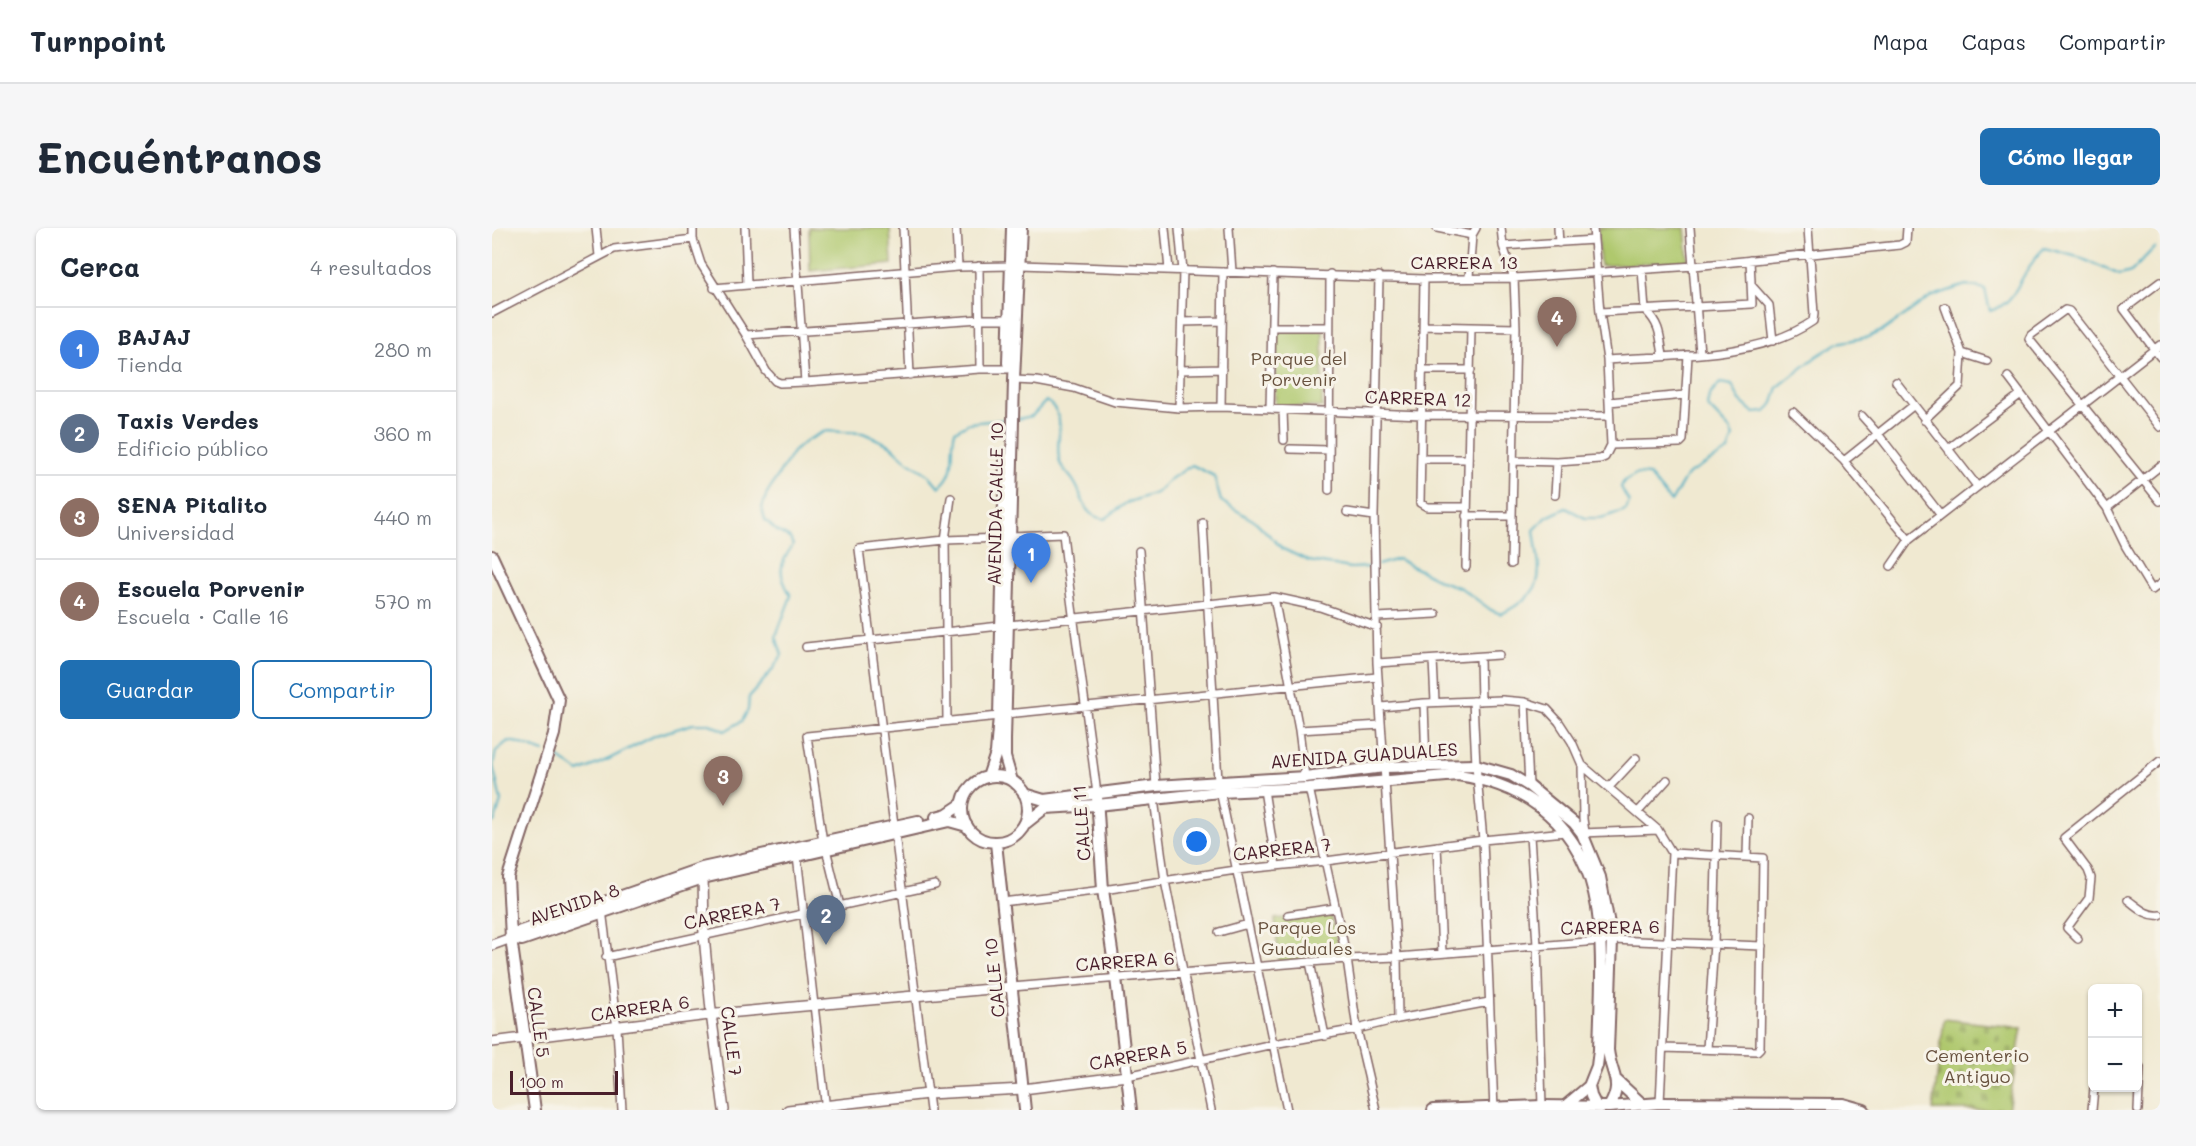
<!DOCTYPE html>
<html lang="es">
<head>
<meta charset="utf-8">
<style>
	:root { --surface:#fff; --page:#f6f6f7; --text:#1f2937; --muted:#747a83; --line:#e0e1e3; --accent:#1f6fb2 }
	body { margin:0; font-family:Mali,sans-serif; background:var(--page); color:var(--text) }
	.controls { position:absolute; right:18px; bottom:18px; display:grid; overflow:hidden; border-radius:9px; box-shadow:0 2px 4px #0004 }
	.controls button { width:54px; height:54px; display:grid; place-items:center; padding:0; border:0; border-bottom:2px solid var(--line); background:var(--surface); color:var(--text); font:30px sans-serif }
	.scale { position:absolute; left:18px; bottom:15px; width:108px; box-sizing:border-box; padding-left:6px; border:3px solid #4a1f2b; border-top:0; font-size:16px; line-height:21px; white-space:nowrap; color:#4a1f2b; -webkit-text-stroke:4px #f7f3e8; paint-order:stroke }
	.you { position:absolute; left:705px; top:614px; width:21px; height:21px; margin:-15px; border:4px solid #fff; border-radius:50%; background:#1a73e8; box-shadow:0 0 0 9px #1a73e833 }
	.badge { display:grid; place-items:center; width:39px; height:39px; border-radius:50%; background:var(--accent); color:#fff; font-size:20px; font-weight:700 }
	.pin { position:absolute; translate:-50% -50px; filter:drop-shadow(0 2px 3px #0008) }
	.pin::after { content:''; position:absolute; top:32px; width:21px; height:18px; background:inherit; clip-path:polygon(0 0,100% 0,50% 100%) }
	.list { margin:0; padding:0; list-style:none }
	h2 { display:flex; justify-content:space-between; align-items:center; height:78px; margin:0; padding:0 24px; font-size:26px }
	h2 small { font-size:20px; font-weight:400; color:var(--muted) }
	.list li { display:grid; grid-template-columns:39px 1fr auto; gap:18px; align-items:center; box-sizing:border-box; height:84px; padding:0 24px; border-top:2px solid var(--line) }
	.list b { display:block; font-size:22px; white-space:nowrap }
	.list p { margin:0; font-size:20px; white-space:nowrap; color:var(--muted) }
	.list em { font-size:20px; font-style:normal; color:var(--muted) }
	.actions { display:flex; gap:12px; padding:18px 24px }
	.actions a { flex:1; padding:14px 0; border:2px solid var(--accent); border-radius:9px; text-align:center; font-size:21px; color:var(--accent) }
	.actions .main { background:var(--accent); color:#fff }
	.map { position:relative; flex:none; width:1668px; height:882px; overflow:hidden; border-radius:9px }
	header { display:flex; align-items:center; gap:36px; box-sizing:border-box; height:84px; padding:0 30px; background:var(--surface); border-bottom:2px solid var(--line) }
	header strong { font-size:28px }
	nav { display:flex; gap:33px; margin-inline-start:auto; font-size:21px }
	.intro { display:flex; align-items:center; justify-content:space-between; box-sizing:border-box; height:144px; padding:0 36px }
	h1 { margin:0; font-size:42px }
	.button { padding:15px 27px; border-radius:9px; background:var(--accent); color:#fff; font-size:21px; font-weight:700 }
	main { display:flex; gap:36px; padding:0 36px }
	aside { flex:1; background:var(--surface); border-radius:9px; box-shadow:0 2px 4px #0004 }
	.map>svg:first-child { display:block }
</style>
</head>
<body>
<header>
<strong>Turnpoint</strong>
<nav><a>Mapa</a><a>Capas</a><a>Compartir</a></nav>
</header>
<div class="intro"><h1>Encuéntranos</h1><a class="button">Cómo llegar</a></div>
<main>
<aside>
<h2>Cerca<small>4 resultados</small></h2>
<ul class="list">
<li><span class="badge" style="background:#3f7fe0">1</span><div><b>BAJAJ</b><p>Tienda</p></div><em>280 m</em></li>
<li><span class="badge" style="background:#5c6f8a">2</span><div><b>Taxis Verdes</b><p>Edificio público</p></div><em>360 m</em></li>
<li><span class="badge" style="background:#8d6e63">3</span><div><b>SENA Pitalito</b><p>Universidad</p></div><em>440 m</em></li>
<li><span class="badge" style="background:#8d6e63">4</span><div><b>Escuela Porvenir</b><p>Escuela · Calle 16</p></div><em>570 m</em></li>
</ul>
<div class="actions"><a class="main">Guardar</a><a>Compartir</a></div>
</aside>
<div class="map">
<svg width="1668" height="882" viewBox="0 0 1668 882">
	<defs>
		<pattern id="cemetery-stones" width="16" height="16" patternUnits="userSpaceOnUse" patternTransform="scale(1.5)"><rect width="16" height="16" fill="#afc86d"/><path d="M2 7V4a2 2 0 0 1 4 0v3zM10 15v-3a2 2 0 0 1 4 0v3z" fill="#98ab5f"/></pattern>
	</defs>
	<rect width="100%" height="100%" fill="#f7f3e8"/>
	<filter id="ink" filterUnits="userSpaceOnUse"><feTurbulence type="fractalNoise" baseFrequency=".0167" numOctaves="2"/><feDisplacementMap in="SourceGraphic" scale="12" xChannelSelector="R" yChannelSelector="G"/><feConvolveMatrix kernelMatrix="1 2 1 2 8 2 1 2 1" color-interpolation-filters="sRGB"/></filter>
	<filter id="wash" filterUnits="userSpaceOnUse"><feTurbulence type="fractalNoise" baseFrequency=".008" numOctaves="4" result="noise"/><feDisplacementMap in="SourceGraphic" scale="24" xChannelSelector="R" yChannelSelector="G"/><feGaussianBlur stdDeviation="1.35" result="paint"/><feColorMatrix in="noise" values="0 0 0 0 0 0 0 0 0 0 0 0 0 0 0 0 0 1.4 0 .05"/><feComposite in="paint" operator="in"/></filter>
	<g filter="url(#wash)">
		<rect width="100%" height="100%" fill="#f0e9d1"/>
		<path fill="url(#cemetery-stones)" stroke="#7c744c" stroke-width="1.5" d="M1452,791L1530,800L1516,882H1441Z"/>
		<path fill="#afc86d" stroke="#7c744c" stroke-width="1.5" d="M317,0H398L400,36L318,43Z
			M1106,0H1193L1196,33L1108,38Z
			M831,102L830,179L783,178L784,103Z
			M838,685L848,728L787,734L783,691Z"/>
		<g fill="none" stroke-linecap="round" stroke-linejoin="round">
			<path stroke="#41aac1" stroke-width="2" d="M526,191L540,188L554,173C578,187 561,214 568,235C571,242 578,247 582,254C593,270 589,288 613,291L634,275L664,265L680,250L700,237L722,248L729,273L764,294L791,321L817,333L859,340L880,339
				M886,337L906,331L951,354L969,360L999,382L1009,386C1057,362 1048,347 1042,302L1055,289L1074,280L1093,290H1109L1134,282L1137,274L1129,259L1132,253L1144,246L1157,247L1179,274L1195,247L1236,223L1241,209L1238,202L1215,178L1217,168L1228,155L1240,157L1248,173L1262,185L1274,184L1281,175L1286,159L1325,128L1346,115L1376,109L1392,102L1438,69L1474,57L1493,61L1498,83C1524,75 1525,54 1540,35C1543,29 1548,25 1552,20L1586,29L1628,47L1639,44L1662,20
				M60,527L67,530L87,544L117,531L164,507L201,496H218L233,503L250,493L256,482L257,469L278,445L290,427L284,408L299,368C286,346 286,338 301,317L298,310L285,303L273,292L270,280L275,265L301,224L314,213L333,203L371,205L398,217L414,232L437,247L447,259C467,244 457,224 463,203L477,195L517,191
				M0,595L3,593L9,573L1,538L4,523L16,513L27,515L52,524"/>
		</g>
	</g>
	<g filter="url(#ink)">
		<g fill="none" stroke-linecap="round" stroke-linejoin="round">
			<defs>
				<path id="minor" d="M104,0L107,28
					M201,0V11L209,36L254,107L274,143L283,153L288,155L313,154L488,141H516
					M253,0L255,56
					M302,0L313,154
					M411,0L418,147
					M464,0L466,39
					M673,0L677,42
					M687,0L691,43L687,180
					M737,0L740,44
					M945,0L980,7
					M1009,0L1011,18L1022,50L1024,100L1019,336
					M1066,0L1067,15
					M1198,0L1208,125
					M1011,18L1102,12
					M529,37L932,51L1022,50L1202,38L1408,17L1414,14L1415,0
					M487,38L488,141
					M1150,41L1153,82C1168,96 1168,107 1171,128
					M887,48L882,288L885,435L905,729L906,791
					M977,49L980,7L984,0
					M932,51L928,275L935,279H974
					M1668,54L1632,81L1668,129
					M1260,58L1277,77L1281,113
					M222,60L466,39L519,38
					M1108,84L1260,76L1258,32
					M0,85L122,21L201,11
					M690,94L730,93
					M932,98L1024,100
					M780,99H837
					M254,107L488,91H517
					M1470,125L1495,133
					M1115,132C1179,127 1266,131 1321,93L1322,86L1316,0
					M688,142L730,141
					M931,142H979
					M1516,149L1615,280L1634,319L1660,362L1668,356
					M522,152L544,153L582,160L623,174L687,180L729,179L930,187L1117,188
					M1404,154L1485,258
					M1117,174L1193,167
					M729,179L731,44
					M778,181L781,45
					M791,182L792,212
					M1301,184L1352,233L1417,312
					M1370,188L1386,206L1448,286
					M1432,192L1468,158L1470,125L1453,79
					M1668,199L1577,83L1573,82L1539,107L1537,111L1668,273
					M1119,217L1188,215L1191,212L1196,127
					M798,221L837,222
					M1456,221L1529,166
					M929,231H976
					M1021,233L1065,234L1108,231L1113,229L1119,217L1115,132L1108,84L1101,0
					M1352,233L1422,177
					M837,262L838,46
					M1063,267L1065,234
					M1615,280L1668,238
					M855,284L882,288
					M974,288H1019
					M711,295L726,553L795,882
					M519,308L571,306C581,393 594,479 605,566
					M647,323L664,558
					M1399,338L1417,312L1668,117
					M974,339L979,100
					M782,369L807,502L813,549
					M885,389L944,386
					M517,397L782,369L828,379L885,399
					M314,419L508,398
					M988,430L989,473
					M941,432L943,474
					M885,435L1007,427
					M981,473L984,537L991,612L1002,882
					M1033,474L1037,558
					M932,475L934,538
					M889,479L932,475L1010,472L1033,474L1055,481L1067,494L1080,514L1090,537L1166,602L1180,625
					M514,486L885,449
					M455,493L453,312L459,270
					M807,502L889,497
					M1090,537L1091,591L1093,604
					M1117,559L1144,530
					M817,560L855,731L865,801L884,882
					M772,562L784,638
					M662,571L673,653L719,882
					M1146,584L1175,552
					M1090,605L1166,602
					M1038,608L1045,717L1050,878
					M331,614L315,508L507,488
					M945,618L950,725
					M334,621L348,678
					M305,628L334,882
					M1255,628L1256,590
					M1636,672C1646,679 1655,689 1668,687
					M510,674L611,662L744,642L834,633L991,612L1073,604
					M110,682L125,800L130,882
					M796,687L843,680
					M727,704L756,696
					M1586,711L1575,700L1597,670L1599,650L1596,642L1572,610L1668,533
					M114,729L443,657
					M818,734L833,808
					M520,759L855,731L905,729L1120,712L1270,718
					M1171,820L1265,823L1268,820L1271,630L1180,625
					M1215,821L1222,715L1225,595
					M635,848L781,816L865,801L906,791L997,774
					M1168,875L1180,625
					M438,882L367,321L453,312L511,310
					M1600,882L1602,860
					M1646,882L1648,839"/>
				<path id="tertiary" d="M211,646L212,708L220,793L232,882
					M0,717L19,710
					M0,814L225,786L520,759
					M296,882L436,866L531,861L635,848"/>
				<path id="secondary" d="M0,328L67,472L62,506L16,649L19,710L43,882
					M605,569L611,662L624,750L639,882
					M444,589L455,586L470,576
					M19,710L30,712L211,650L457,593L475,598
					M19,710L26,704L52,695L210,640L426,593"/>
				<path id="primary" d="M516,135L520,0
					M470 581a33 33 0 1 1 66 0a33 33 0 1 1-66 0Z
					M496,549L504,525L507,488L513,231
					M520,553L513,529V512L522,152L529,0
					M532,566L552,572L664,558L813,549L892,539L984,537L1019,547L1037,558L1082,595L1090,605L1108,649L1120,712L1116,822C1119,848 1132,854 1117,879
					M534,595L553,580L605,577L728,564L817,560L966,547C1049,559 1099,611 1107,695C1111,737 1108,780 1107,822L1105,838L1097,858L1099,868L1106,882
					M504,615L533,882
					M1124,852L1150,876
					M1072,879L1097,858
					M941,882L1050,878L1117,879L1168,875L1351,876L1372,882"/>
			</defs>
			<use href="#minor" stroke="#846665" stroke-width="10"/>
			<use href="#tertiary" stroke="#846665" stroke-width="12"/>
			<use href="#secondary" stroke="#846665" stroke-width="14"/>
			<use href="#primary" stroke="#846665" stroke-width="14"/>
			<use href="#minor" stroke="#fff" stroke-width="7"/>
			<use href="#tertiary" stroke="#fff" stroke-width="9"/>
			<use href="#secondary" stroke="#fff" stroke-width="10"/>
			<use href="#primary" stroke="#fff" stroke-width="10"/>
		</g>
	</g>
	<g text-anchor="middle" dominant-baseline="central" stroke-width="6" stroke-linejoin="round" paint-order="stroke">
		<g font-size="18" fill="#4a1f2b" stroke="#f7f3e8">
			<text x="972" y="34">CARRERA 13</text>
			<text transform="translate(926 170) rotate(2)">CARRERA 12</text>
			<text transform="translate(503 276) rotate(-89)">AVENIDA CALLE 10</text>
			<text transform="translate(872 527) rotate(-4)">AVENIDA GUADUALES</text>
			<text transform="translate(589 595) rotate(-94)">CALLE 11</text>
			<text transform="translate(790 621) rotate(-6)">CARRERA 7</text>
			<text transform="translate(82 676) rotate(-19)">AVENIDA 8</text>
			<text transform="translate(240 685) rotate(-12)">CARRERA 7</text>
			<text transform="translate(1118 699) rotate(-1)">CARRERA 6</text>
			<text transform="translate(633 733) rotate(-4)">CARRERA 6</text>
			<text transform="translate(502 750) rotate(-96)">CALLE 10</text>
			<text transform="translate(148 780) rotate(-8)">CARRERA 6</text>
			<text transform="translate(47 794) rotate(82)">CALLE 5</text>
			<text transform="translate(240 813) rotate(83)">CALLE 7</text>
			<text transform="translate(646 827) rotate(-10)">CARRERA 5</text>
		</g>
		<g font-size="18" fill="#68523f" stroke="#f7f3e8">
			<text x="807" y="130">Parque del<tspan x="807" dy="21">Porvenir</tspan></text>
			<text x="815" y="699">Parque Los<tspan x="815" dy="21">Guaduales</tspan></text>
			<text x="1485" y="827">Cementerio<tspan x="1485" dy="21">Antiguo</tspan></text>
		</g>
	</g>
</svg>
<div class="controls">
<button>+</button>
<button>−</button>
</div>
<div class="scale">100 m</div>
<div class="you"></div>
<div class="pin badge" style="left:539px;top:355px;background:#3f7fe0">1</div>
<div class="pin badge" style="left:334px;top:717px;background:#5c6f8a">2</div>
<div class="pin badge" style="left:231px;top:578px;background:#8d6e63">3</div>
<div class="pin badge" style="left:1065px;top:119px;background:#8d6e63">4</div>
</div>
</main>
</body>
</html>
